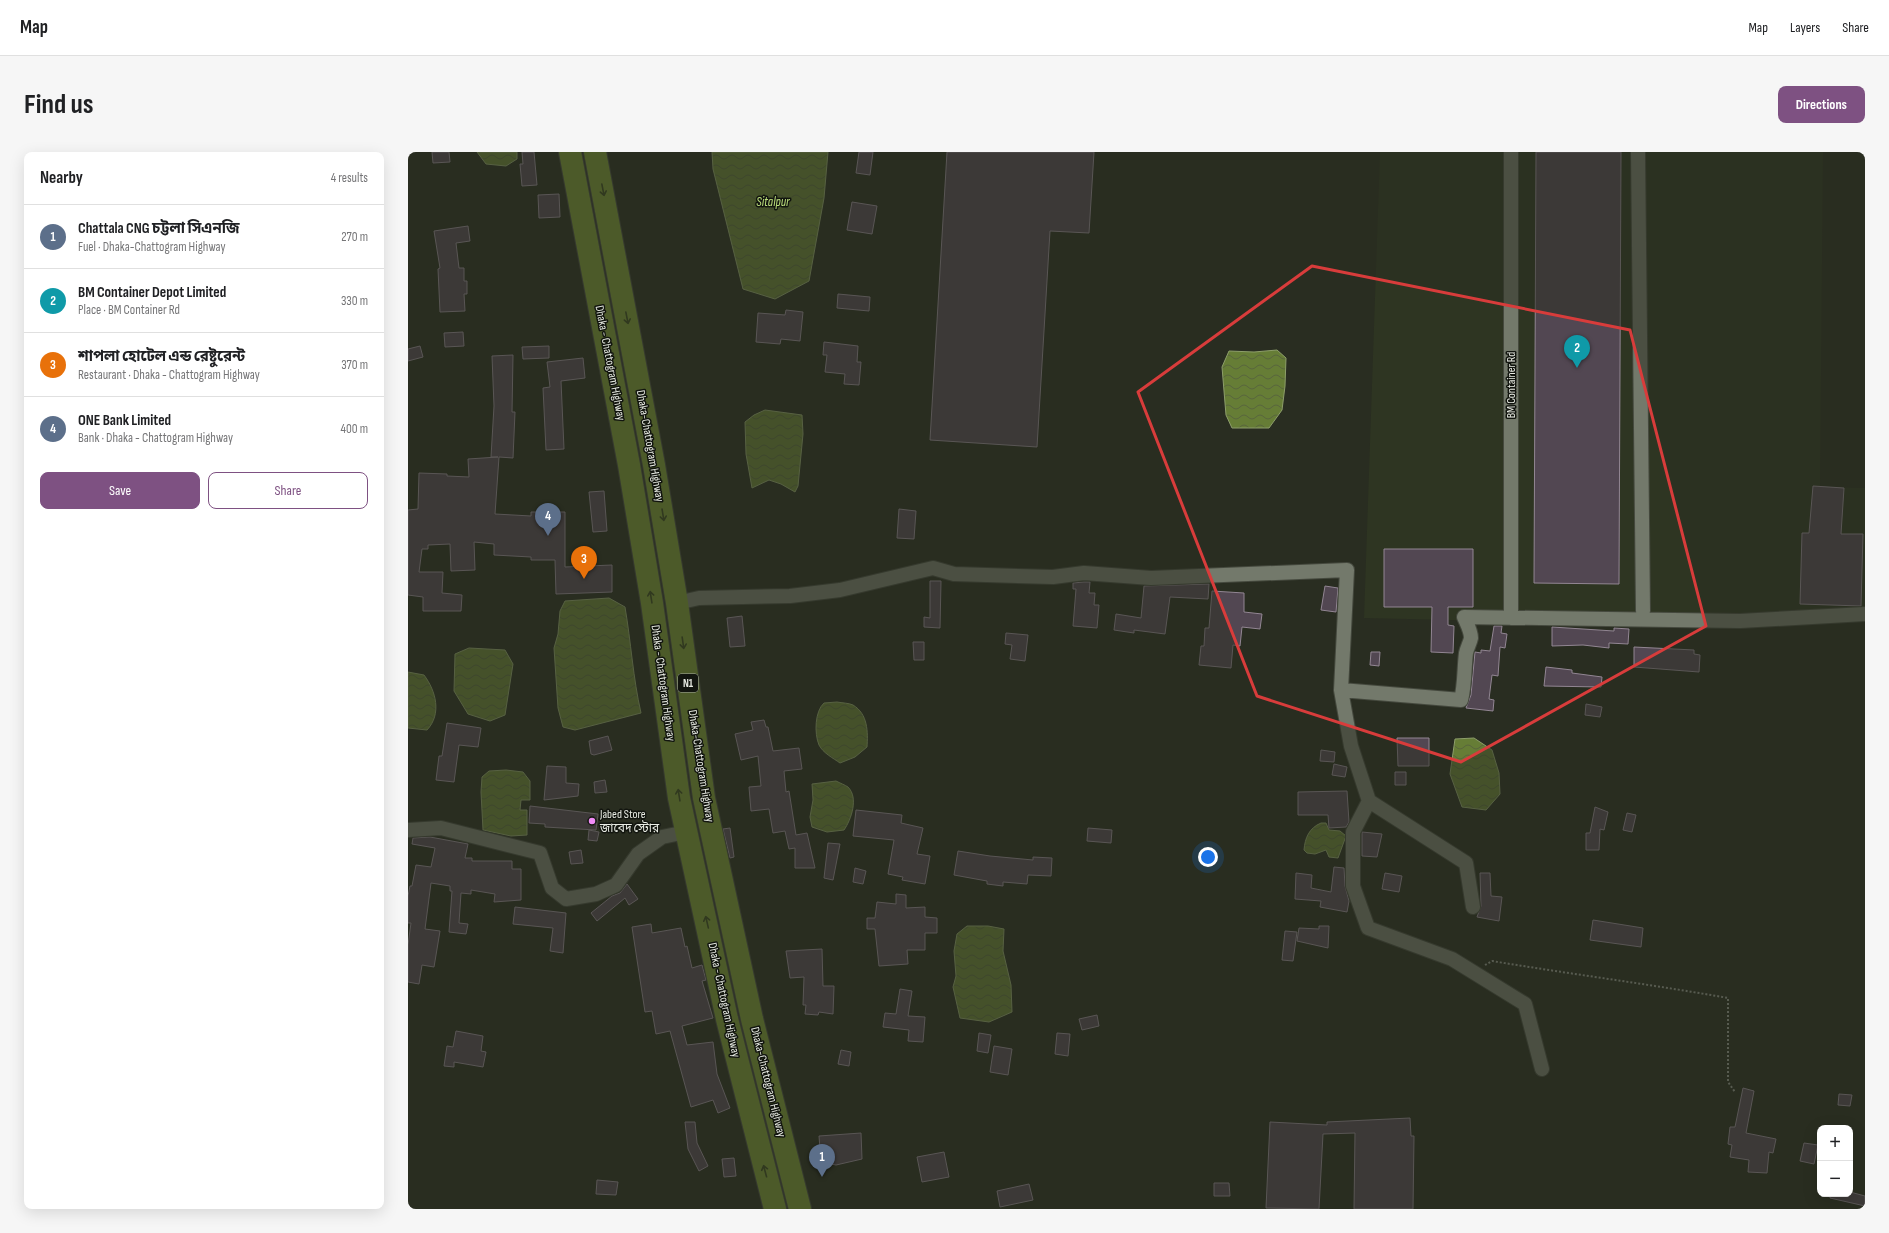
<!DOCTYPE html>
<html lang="en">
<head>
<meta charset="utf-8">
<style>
	:root { --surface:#fff; --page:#f6f6f6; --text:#202124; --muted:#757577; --line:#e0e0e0; --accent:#7e5182 }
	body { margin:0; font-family:"Sofia Sans Condensed","Noto Sans Bengali",sans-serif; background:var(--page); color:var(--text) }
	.controls { position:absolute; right:12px; bottom:12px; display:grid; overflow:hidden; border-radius:8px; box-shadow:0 4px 16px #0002 }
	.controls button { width:36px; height:36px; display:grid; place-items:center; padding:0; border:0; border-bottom:1px solid var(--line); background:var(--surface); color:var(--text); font:20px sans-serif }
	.you { position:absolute; left:800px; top:705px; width:14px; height:14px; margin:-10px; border:3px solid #fff; border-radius:50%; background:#1a73e8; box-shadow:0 0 0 6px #1a73e833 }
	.badge { display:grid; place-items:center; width:26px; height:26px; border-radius:50%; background:var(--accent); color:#fff; font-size:13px; font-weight:700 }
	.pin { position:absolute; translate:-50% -33px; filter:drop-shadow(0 1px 2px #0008) }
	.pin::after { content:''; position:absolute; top:21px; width:14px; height:12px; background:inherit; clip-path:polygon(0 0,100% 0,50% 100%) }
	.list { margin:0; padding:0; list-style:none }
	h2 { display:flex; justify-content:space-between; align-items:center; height:52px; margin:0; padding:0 16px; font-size:17px }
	h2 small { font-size:13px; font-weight:400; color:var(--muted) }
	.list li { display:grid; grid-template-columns:26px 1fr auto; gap:12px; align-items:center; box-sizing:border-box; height:64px; padding:0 16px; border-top:1px solid var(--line) }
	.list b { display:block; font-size:15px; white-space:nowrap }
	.list p { margin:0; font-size:13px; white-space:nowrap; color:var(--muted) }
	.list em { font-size:13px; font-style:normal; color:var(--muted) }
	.actions { display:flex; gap:8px; padding:12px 16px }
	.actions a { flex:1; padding:9px 0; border:1px solid var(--accent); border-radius:8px; text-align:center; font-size:14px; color:var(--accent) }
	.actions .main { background:var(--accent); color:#fff }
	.map { position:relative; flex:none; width:1457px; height:1057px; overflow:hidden; border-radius:8px }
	header { display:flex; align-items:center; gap:24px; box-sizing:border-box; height:56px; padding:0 20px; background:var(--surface); border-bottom:1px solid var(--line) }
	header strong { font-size:19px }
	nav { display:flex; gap:22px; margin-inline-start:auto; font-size:14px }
	.intro { display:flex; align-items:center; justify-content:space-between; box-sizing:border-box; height:96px; padding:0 24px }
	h1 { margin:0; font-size:28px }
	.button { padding:10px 18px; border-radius:8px; background:var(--accent); color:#fff; font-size:14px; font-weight:700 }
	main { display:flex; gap:24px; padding:0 24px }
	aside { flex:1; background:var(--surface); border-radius:8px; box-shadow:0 4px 16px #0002 }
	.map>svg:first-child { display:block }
</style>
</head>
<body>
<header>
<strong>Map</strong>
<nav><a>Map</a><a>Layers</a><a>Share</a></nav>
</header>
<div class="intro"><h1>Find us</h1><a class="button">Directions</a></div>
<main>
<aside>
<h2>Nearby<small>4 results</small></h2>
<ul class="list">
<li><span class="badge" style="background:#5c6f8a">1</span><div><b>Chattala CNG চট্টলা সিএনজি</b><p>Fuel · Dhaka-Chattogram Highway</p></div><em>270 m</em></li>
<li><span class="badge" style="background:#0f9aa8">2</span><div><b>BM Container Depot Limited</b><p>Place · BM Container Rd</p></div><em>330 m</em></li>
<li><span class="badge" style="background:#e8710a">3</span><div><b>শাপলা হোটেল এন্ড রেষ্টুরেন্ট</b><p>Restaurant · Dhaka - Chattogram Highway</p></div><em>370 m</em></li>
<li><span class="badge" style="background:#5c6f8a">4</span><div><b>ONE Bank Limited</b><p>Bank · Dhaka - Chattogram Highway</p></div><em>400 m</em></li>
</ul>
<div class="actions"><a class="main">Save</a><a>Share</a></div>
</aside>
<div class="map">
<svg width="1457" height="1057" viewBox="0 0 1457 1057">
	<defs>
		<pattern id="water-waves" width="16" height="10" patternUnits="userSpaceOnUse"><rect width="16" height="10" fill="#667d36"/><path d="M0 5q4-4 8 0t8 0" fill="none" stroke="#58653c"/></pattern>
	</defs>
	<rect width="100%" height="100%" fill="#292d21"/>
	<path fill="#2e3522" d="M972,0H1415L1412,335L1457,336V464L1344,475L956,466Z"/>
	<path fill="url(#water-waves)" stroke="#8d9e6a" d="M69,0H109V7L98,14L78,12Z
		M304,0H420L416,46L401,129L367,147L335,137L305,17Z
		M869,198L878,206L877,234L874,258L861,276H824L818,263L814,215L821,199L846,200Z
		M357,258L394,263L395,282L390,334L387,340L373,332L361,328L344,336L338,302L337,270L346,263Z
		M201,446L217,455C223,490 225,526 233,561L167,578L155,575L150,556L146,496L150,482L152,459L157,449Z
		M61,496L97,498L105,512L97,563L82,569L60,562L46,539L47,502Z
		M0,520L16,523C28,539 34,562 19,578L0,576Z
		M429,550C434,551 441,551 445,553C460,562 460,580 459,595L447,605L432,611C425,606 415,601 411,593C406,581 407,559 416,551Z
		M1066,586L1084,598L1091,621L1092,642L1078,658L1054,655L1042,622L1047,587Z
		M98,618L115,620L122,629V648H113L112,658H119V683L103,684L75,678L73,640L74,625L81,619Z
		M428,629C432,631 437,633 440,635C451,646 443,668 436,678L419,680L404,675L402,665L405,648L404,632Z
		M913,671H918L921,678L932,679L938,684L930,706L921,705L918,698L907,702L899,701L896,698C897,686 901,676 913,671Z
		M559,774H580L596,777L595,799L603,833L604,860L581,870L552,866L545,835L548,824L546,799L549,782Z"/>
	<path fill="#524752" stroke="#928693" d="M24,0H41L42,10L25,11Z
		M114,0H126L129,33L114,34L112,12H115Z
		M451,0H465L462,23L448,21Z
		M539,0H686L681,81L642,79L629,295L522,288Z
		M1128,0H1213L1211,432L1126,431Z
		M151,42L152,65L131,66L130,43Z
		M444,50L469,54L464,82L439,78Z
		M60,74L62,89L48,91L51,116H56V129H59V142H56L57,159L32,160L30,117L32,116L26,79Z
		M430,142L462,145L461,159L429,156Z
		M378,158L395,160L392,189L373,187L372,192L348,190L350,161L377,163Z
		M55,180L56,194L37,195L36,181Z
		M416,190L450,194L449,210H453L451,233L436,232L437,222L417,220L419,203H415Z
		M12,194L15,205L0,209V197Z
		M141,194V206L115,207L114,195Z
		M105,203L104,260H107L105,306L91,305L87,362L123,364V360H157V415L204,413V440L148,442L147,408H123V405L86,403V392L66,390L67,418L43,419L42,392L20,393V397H14L11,420H35L34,441L54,443L53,459H15V445L0,443V358L10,357L11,321L39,322V324L61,325L60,307L90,305H83L86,254L84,204Z
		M175,206L177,226L153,229L156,297L138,298L135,236L142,235L139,210Z
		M1405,334L1436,336L1433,382H1455L1453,454L1392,452L1394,381H1401Z
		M196,339L199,379L185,380L181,340Z
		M491,357L508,359L506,387L489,386Z
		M976,397H1065V455H1040V473L1046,474L1045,501L1023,500L1024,455H976Z
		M522,429H533L532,476L516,475V465L522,466Z
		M676,430H682L681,441H687L686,453H691L689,476L665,474L668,437H665V431Z
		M801,432L800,447L762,445L757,482L726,478V481L706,478L708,462L733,466L736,434Z
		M917,434L930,436L928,460L913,458Z
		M804,439L836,441V460L854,462L852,477L834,475L832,494L825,493L823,516L791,513L793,494H796L797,476H801Z
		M334,464L337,494L322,495L319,466Z
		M1086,474H1094L1093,481L1099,482L1097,496L1092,495L1090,524L1084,523L1081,547L1086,548L1085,559L1058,556L1063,543L1067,500L1073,501V498L1082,499Z
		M1144,475L1206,479V476L1221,477L1220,492L1201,491V496L1175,493L1144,494Z
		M598,481L620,483L617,509L602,507L604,493L597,492Z
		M505,490H516V508H506Z
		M1226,495L1286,498V502L1292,503L1291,520L1226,515Z
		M963,500H972L971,514L962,513Z
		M1138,515L1164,518V521L1194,525L1193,535L1136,534Z
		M1178,552L1194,555L1192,565L1177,563Z
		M356,568L358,575H360L365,599L391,596L394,617L376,619L378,640L381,639L388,683L399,681L407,716H387V696L381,697L377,679L365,681L361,657L343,659L341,635L353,634L350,604L333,608L327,582L345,578L343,570Z
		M39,571L73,576L70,595L51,593L46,630L28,628L31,604H34Z
		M200,584L204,598L186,603L183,602L181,589Z
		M989,586H1021V614H990Z
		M913,598L927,600L926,610L912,609Z
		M926,612L939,615L937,625L924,623Z
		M139,614L158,615V631L171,632L170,644L136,648Z
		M987,620H998V633H987Z
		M197,628L199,640L187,641L186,630Z
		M939,639L941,670L938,675L921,676L920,663H890V640Z
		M122,654L190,662L188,678L137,675V672L121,671Z
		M1187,655L1200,660L1196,678L1192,677L1191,698H1178V681H1182Z
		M448,658L494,663L493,671L515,676L509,702L522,704L517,732L494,728L495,725L480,722L486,688L445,684Z
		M1219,661L1228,663L1224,680L1215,678Z
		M322,676L326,705L322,706L315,677Z
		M680,676L704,678L703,691L679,689Z
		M181,678L191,680L189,689L180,688Z
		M954,680L974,682L969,705L954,704Z
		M22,685L60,692L57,706H64V709H104V717H113V748L86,750L87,742L63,738V742L53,741L51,771L60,772L58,782L41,780L44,739H42V734L23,731L17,777L32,779L26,815L14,813L11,832L0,830V793L3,771H0V744L2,734H4L8,713L23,715L27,696L4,692L5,686Z
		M420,691L432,692L425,728L416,726Z
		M173,698L175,711L163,712L161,700Z
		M550,699L582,704L625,708V705L644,706L643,724L620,723L619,732L595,730V734L579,732V729L546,723Z
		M926,715L936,716L937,734L941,749L939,760L912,755L913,749L887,747L888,721L904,723L903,736L923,740Z
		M447,716L458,719L455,732L445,730Z
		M977,721L994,724L991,740L974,737Z
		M1072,721H1082L1083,744L1094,745L1091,769L1069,765L1073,754Z
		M219,732L230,747L221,753L217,746L189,769L183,761L204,744L212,741Z
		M488,742L498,743V756L517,755V765L529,766V781H517V798H499L500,812L471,814L467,777H459V766H467L469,750L488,752Z
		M107,755L158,761L155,801L142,799L145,776L105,772Z
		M1185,768L1235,776L1233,795L1182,788Z
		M243,772L244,781L273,776L277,795L279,794L284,816L294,813L298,828L294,829L305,866L274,874L279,893L305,890L309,922L322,956L310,961L305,948L283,955L262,879L248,882L244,859L237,860L224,775Z
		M911,774H921L920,796L889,789L891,776L911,777Z
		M877,779L889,780L885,809L874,808Z
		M414,797L415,834H426L425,862L411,860L410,863L397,862L398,853H395L396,825L382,826L378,799Z
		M492,837L504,839L500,864L517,865L515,890L500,889L501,878L475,875L477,861L488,862Z
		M689,863L691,874L674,878L671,867Z
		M48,879L75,884L73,899L78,900L75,915L46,910V915L36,914L39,894L45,895Z
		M571,881L583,883L580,901L569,899Z
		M649,881L662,882L660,904L647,902Z
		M586,894L604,897L600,923L582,920Z
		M433,898L443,900L441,914L430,912Z
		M1335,936L1346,939L1338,981L1368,987L1365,1001L1361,1000L1359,1021L1340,1020L1341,1008L1322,1005L1324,993L1320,992L1322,975H1327Z
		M1431,942L1444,943L1442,954L1430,953Z
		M1002,966L1003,984H1006L1005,1057H946L947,981L915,982L911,1057L858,1056L862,970L919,973V970Z
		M277,970H287L289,991L300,1014L291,1019L280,997Z
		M453,981L454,1007L428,1013L413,1010L411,984Z
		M1396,991L1410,993L1406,1012L1392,1009Z
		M536,1000L541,1025L514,1030L509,1005Z
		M326,1006L328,1024L316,1025L314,1007Z
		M189,1028L210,1030L208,1043L188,1042Z
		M806,1031H821L822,1044H806Z
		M621,1032L625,1048L592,1055L589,1039Z
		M1442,1040L1457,1044V1054L1422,1046V1042H1442Z"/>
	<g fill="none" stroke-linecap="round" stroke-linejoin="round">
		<defs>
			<path id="minor" d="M1103,0V466
				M1230,0L1235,459
				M269,451L291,446L382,444L432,438L525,416L546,422L645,425L676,421L743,426L939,418L933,538L1053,548C1057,532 1056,517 1058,501C1059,496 1062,491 1063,486C1063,479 1059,472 1056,465L1332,469L1457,462
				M933,538L943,594L961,649
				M0,678L33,676L132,701L144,736L158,747L188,742L208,733L230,702L254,685L278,680
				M1065,755L1058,711L961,649L945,680V734L960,776L1044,807L1117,852L1134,917"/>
			<path id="trunk" d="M162,0L221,313L244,451L271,646L319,867L367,1057
				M187,0L246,313L269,451L296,646L344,867L392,1057"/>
		</defs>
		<use href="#minor" stroke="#45493e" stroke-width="16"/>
		<use href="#trunk" stroke="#45493e" stroke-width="24"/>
		<path stroke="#8f9389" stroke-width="2" stroke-dasharray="2 2" stroke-linecap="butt" d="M1077,813L1084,809C1162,822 1241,832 1320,846V930L1327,940"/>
		<use href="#minor" stroke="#73796b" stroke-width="14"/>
		<use href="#trunk" stroke="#769134" stroke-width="22"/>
	</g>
	<defs><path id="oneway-shaft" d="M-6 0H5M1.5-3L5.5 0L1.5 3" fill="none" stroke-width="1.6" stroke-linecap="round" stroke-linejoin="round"/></defs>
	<g stroke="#3a471e">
		<use href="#oneway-shaft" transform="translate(195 38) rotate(79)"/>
		<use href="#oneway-shaft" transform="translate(219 166) rotate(79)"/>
		<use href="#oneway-shaft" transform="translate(255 363) rotate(81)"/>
		<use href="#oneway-shaft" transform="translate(243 445) rotate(-99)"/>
		<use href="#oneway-shaft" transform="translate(275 491) rotate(82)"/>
		<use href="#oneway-shaft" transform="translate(271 643) rotate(-99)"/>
		<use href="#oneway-shaft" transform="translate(299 770) rotate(-103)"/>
		<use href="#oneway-shaft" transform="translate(357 1019) rotate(-105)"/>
	</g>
	<path d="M0 0H1457V1057H0ZM904,114L1222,178L1298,474L1053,610L849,544L730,240Z" fill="#292d21" fill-opacity=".55" fill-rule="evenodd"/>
	<path fill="none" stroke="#d83c3b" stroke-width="3" stroke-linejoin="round" d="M904,114L1222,178L1298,474L1053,610L849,544L730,240Z"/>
	<circle fill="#f08bf6" stroke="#12150f" stroke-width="1.5" cx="184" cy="669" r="4"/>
	<g text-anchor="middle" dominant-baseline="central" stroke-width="3" stroke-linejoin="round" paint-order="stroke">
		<rect fill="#12150f" stroke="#a8aca4" stroke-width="1" x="270" y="522" width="20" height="18" rx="3"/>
		<g font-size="11" font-weight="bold" fill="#e9ece4">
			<text x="280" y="531">N1</text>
		</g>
		<g font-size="12" fill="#e9ece4" stroke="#12150f">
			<text transform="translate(202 211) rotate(79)">Dhaka - Chattogram Highway</text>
			<text transform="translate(1103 233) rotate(-90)">BM Container Rd</text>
			<text transform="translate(242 294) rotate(80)">Dhaka-Chattogram Highway</text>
			<text transform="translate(255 531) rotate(82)">Dhaka - Chattogram Highway</text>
			<text transform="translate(293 614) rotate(81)">Dhaka-Chattogram Highway</text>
			<text transform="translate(316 848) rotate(78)">Dhaka - Chattogram Highway</text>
			<text transform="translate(360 930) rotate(76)">Dhaka-Chattogram Highway</text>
		</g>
		<g font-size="12" fill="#e9ece4" stroke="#12150f" text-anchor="start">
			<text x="192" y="662">Jabed Store<tspan x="192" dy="14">জাবেদ স্টোর</tspan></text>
		</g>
		<g font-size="13" font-style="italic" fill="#bde07d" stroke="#12150f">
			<text x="365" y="50">Sitalpur</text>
		</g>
	</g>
</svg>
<div class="controls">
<button>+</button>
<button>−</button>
</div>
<div class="you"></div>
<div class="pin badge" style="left:414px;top:1025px;background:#5c6f8a">1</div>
<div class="pin badge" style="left:1169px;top:216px;background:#0f9aa8">2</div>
<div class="pin badge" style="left:176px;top:427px;background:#e8710a">3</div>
<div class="pin badge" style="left:140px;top:384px;background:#5c6f8a">4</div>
</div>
</main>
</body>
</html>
